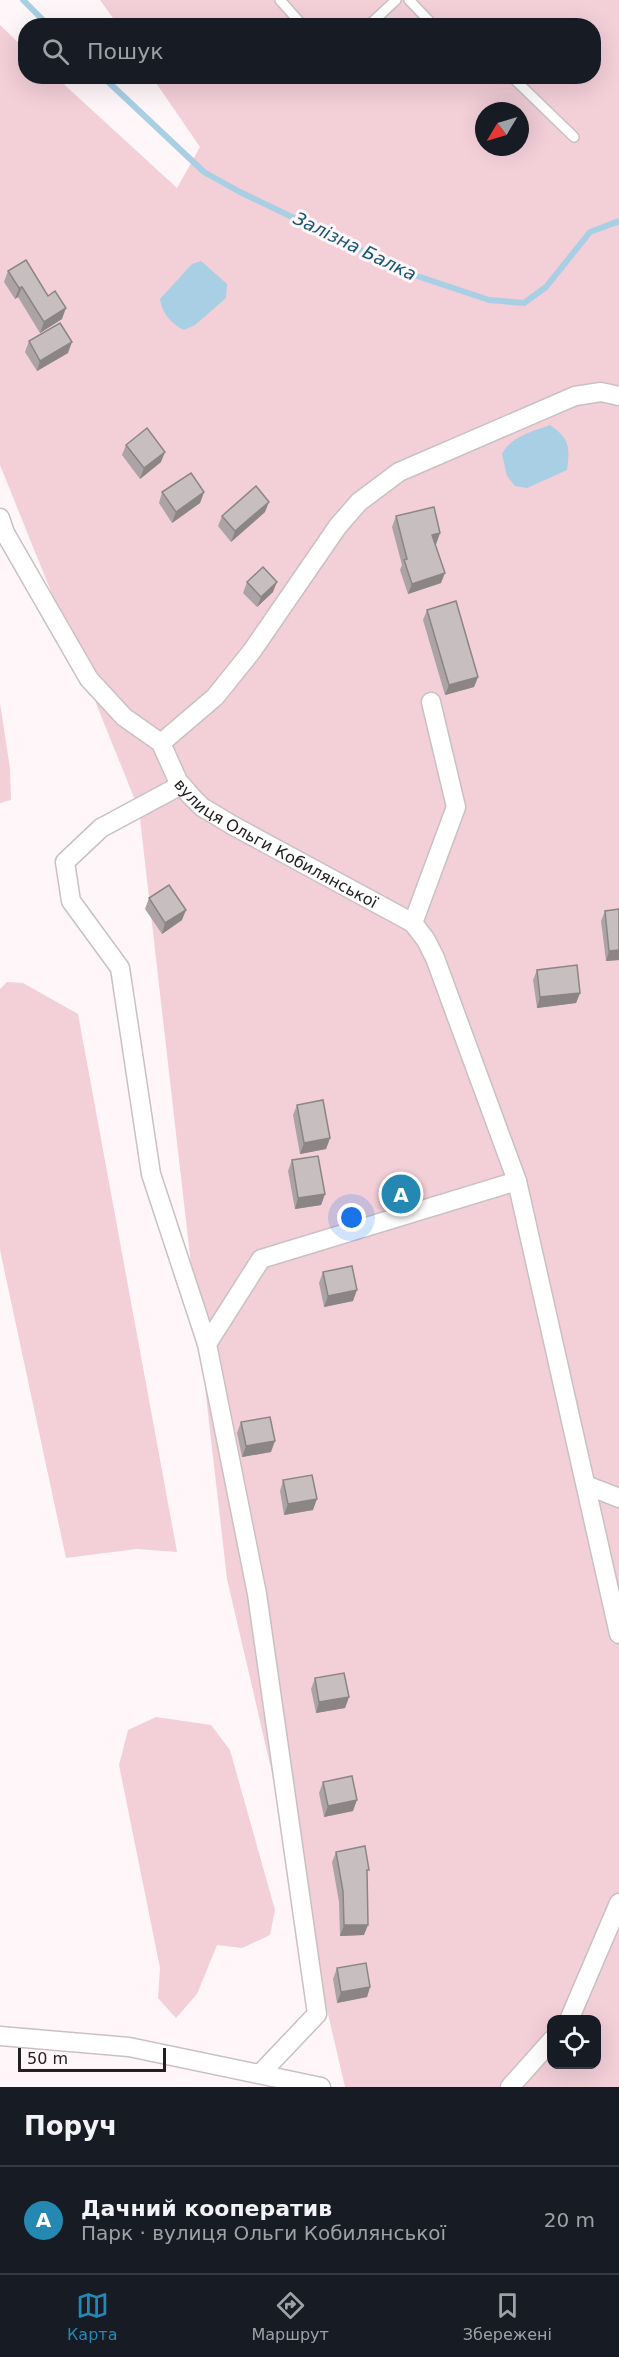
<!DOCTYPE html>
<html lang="uk">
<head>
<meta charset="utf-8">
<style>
	:root { --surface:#171b24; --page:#242831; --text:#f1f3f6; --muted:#9ea1a6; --line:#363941; --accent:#2588b2 }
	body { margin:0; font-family:"DejaVu Sans",sans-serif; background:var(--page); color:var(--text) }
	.controls { position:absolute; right:18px; bottom:18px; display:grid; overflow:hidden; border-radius:12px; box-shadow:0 6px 24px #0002 }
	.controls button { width:54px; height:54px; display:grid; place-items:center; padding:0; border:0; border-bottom:2px solid var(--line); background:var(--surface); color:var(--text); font:30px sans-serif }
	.compass { position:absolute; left:475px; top:102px; width:54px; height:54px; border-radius:50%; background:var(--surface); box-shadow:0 6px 24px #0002; rotate:232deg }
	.scale { position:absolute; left:18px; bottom:15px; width:148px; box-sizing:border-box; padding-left:6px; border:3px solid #232020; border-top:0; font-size:16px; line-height:21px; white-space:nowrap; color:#232020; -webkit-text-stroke:4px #fef6f8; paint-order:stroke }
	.you { position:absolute; left:352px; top:1218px; width:21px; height:21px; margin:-15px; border:4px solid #fff; border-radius:50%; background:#1a73e8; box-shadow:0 0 0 9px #1a73e833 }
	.badge { display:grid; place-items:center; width:39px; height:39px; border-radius:50%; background:var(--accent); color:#fff; font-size:20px; font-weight:700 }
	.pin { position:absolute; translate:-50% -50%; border:3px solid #fff; box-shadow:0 2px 6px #0006 }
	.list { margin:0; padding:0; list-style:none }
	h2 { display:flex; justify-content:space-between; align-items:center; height:78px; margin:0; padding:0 24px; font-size:26px }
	h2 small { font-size:20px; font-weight:400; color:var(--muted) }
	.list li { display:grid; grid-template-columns:39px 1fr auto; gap:18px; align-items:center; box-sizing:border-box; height:108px; padding:0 24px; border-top:2px solid var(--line) }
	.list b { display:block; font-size:22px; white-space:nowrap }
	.list p { margin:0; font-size:20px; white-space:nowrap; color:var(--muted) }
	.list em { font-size:20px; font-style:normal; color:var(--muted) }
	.icon { flex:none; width:33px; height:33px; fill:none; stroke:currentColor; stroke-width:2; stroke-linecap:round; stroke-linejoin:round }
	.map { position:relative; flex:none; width:619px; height:2087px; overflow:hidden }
	.search { position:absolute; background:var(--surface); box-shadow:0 6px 24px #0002; left:18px; right:18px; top:18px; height:66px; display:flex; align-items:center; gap:15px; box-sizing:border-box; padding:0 21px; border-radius:24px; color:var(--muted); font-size:22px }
	.sheet { height:186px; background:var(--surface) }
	nav { display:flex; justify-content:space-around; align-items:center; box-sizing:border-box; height:84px; border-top:2px solid var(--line); background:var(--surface); font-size:16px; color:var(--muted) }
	nav a { display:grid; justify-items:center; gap:3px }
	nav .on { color:var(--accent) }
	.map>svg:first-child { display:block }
</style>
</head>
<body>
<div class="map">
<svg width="619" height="2087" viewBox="0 0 619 2087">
	<rect width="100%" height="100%" fill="#fef6f8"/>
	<path fill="#f3cfd8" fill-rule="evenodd" d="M100,0H619V2087H345L227,1579L139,810L0,465V25L25,49L26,76L56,77L177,188L200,147L152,77L594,76V26L118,25ZM484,111H520V147H484ZM552,2020H596V2064H552Z
		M0,703L10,769L11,800L0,803Z
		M7,982L23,983L78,1014L177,1552L137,1549L66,1558L0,1250V989Z
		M156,1717L211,1725L230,1750L275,1910L270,1935L242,1948L217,1945L197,1994L176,2018L158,1998L160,1968L119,1765L128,1730Z"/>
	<path fill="#a8cfe4" d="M201,261L227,284L226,298L195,325L184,330C171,324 162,313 160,299L192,264Z
		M550,425C570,439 570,447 567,470L527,488L515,486L507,476L502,454C511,436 532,432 550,425Z"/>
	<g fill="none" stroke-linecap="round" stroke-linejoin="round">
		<path stroke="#a8cfe4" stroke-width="6" d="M23,0L49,26
			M102,76L204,172L240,192L411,274L489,300L524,303L546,287L590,232L619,221"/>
		<defs>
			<path id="service" d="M280,0L303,26
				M409,0L434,26
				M368,26L396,0
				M511,76L574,137"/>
			<g id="minor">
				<path id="s1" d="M0,518L5,533L89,679L124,717L161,743L178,781L191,796L202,807L232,825L413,923L426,940L435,958L517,1181L619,1634"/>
				<path d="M161,743L215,697L252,651L338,526L359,502L399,472L575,396L601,392L619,396"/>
				<path d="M181,785L101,828L65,862L71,901L120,968L151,1174L207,1344"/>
				<path d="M413,923L456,807L431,702"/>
				<path d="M586,1485L619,1498"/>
				<path d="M569,2020L619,1903"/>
				<path d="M0,2036L129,2047L321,2087"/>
				<path d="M260,2074L317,2014L257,1594L207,1344L261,1259L517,1181"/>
				<path d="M510,2087L552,2040"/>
			</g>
		</defs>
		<use href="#service" stroke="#cac0c3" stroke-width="12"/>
		<use href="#minor" stroke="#cac0c3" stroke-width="21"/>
		<use href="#service" stroke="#fff" stroke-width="9"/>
		<use href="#minor" stroke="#fff" stroke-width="18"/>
	</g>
	<path fill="#aba3a5" d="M8,271L62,319L40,333L18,297L15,299L4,282Z
		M29,341L68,353L37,371L25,352Z
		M126,445L161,462L140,479L122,455Z
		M162,492H204L200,503L172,523L159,503Z
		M265,512L231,542L218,526L222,516Z
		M396,516L440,533L436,544H435L441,583L408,594L400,570L402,565L392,527Z
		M247,582L273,592L257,607L243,593Z
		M427,610L478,677L474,687L445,695L423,620Z
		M149,898L182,920L162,934L145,909Z
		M619,909V960L606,961L601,921L605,911Z
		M537,970L580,993L576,1003L537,1008L533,980Z
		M297,1105L330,1138L326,1149L300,1154L293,1115Z
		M292,1160L325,1194L321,1205L295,1209L288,1171Z
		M323,1272L353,1301L324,1307L319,1283Z
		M241,1422L271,1452L242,1457L237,1433Z
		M283,1480L313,1510L284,1515L280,1491Z
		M315,1678L349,1697L345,1708L316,1713L311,1689Z
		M323,1782L353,1811L324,1817L319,1793Z
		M336,1852L367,1875L364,1935L340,1936L339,1902L332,1862Z
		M337,1968L370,1987L367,1997L337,2003L333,1979Z"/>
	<path fill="#8b8586" d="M22,287L18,297L15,299L19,288Z
		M66,308L62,319L40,333L44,322Z
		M72,342L68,353L37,371L40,361Z
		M165,452L161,462L140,479L144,468Z
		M204,492L200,503L172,523L176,512Z
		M269,502L265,512L231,542L235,531Z
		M440,533L436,544L428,546L432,535Z
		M445,573L441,583L408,594L412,584Z
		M277,582L273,592L257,607L261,597Z
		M478,677L474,687L445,695L449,685Z
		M186,910L182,920L162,934L165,923Z
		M619,950V960L606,961L609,951Z
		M580,993L576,1003L537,1008L540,997Z
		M330,1138L326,1149L300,1154L304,1143Z
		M325,1194L321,1205L295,1209L298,1198Z
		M357,1290L353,1301L324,1307L328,1296Z
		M275,1441L271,1452L242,1457L246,1446Z
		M317,1499L313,1510L284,1515L288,1504Z
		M349,1697L345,1708L316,1713L319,1702Z
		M357,1800L353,1811L324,1817L328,1806Z
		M344,1925H368L364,1935L340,1936Z
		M370,1987L367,1997L337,2003L341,1992Z"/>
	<path fill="#c7bec0" stroke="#8b8586" stroke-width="1.5" d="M26,260L48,296L55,291L66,308L44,322L22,287L19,288L8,271Z
		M60,323L72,342L40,361L29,341Z
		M147,428L165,452L144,468L126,445Z
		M191,473L204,492L176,512L162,492Z
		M256,486L269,502L235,531L222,516Z
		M434,507L440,533L432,535L445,573L412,584L404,560L407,559L396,516Z
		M263,567L277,582L261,597L247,582Z
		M456,601L478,677L449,685L427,610Z
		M169,885L186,910L165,923L149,898Z
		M619,909V950L609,951L605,911Z
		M577,965L580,993L540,997L537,970Z
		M323,1100L330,1138L304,1143L297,1105Z
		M318,1156L325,1194L298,1198L292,1160Z
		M352,1266L357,1290L328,1296L323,1272Z
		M270,1417L275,1441L246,1446L241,1422Z
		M312,1475L317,1499L288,1504L283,1480Z
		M344,1673L349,1697L319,1702L315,1678Z
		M352,1776L357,1800L328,1806L323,1782Z
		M365,1846L369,1870H367L368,1925H344L343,1891L336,1852Z
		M366,1963L370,1987L341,1992L337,1968Z"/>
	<g text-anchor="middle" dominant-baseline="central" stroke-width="6" stroke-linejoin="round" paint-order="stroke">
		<g font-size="16" fill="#232020" stroke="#fef6f8">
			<text stroke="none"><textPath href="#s1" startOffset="440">вулиця Ольги Кобилянської</textPath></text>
		</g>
		<g font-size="18" font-style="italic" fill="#135976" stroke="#fef6f8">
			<text transform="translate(355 246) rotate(26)">Залізна Балка</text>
		</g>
	</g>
</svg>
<div class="controls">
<button><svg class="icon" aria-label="locate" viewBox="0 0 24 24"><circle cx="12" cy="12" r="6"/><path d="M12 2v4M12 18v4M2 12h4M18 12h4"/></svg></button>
</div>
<svg class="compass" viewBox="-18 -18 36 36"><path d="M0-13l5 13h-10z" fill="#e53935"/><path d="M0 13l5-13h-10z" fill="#9ea1a6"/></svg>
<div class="scale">50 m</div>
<div class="you"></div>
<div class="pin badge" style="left:401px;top:1194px">A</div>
<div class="search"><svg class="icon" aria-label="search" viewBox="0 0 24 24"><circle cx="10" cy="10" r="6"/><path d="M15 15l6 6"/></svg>Пошук</div>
</div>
<section class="sheet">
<h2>Поруч<small></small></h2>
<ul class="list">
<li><span class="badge">A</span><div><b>Дачний кооператив</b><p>Парк · вулиця Ольги Кобилянської</p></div><em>20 m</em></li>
</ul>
</section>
<nav>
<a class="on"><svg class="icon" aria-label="map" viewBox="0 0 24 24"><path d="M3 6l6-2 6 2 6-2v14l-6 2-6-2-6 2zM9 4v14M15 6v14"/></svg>Карта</a>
<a><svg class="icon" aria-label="directions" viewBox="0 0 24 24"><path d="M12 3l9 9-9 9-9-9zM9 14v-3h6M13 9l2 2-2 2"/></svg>Маршрут</a>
<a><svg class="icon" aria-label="saved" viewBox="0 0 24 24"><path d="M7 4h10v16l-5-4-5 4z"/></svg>Збережені</a>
</nav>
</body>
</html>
